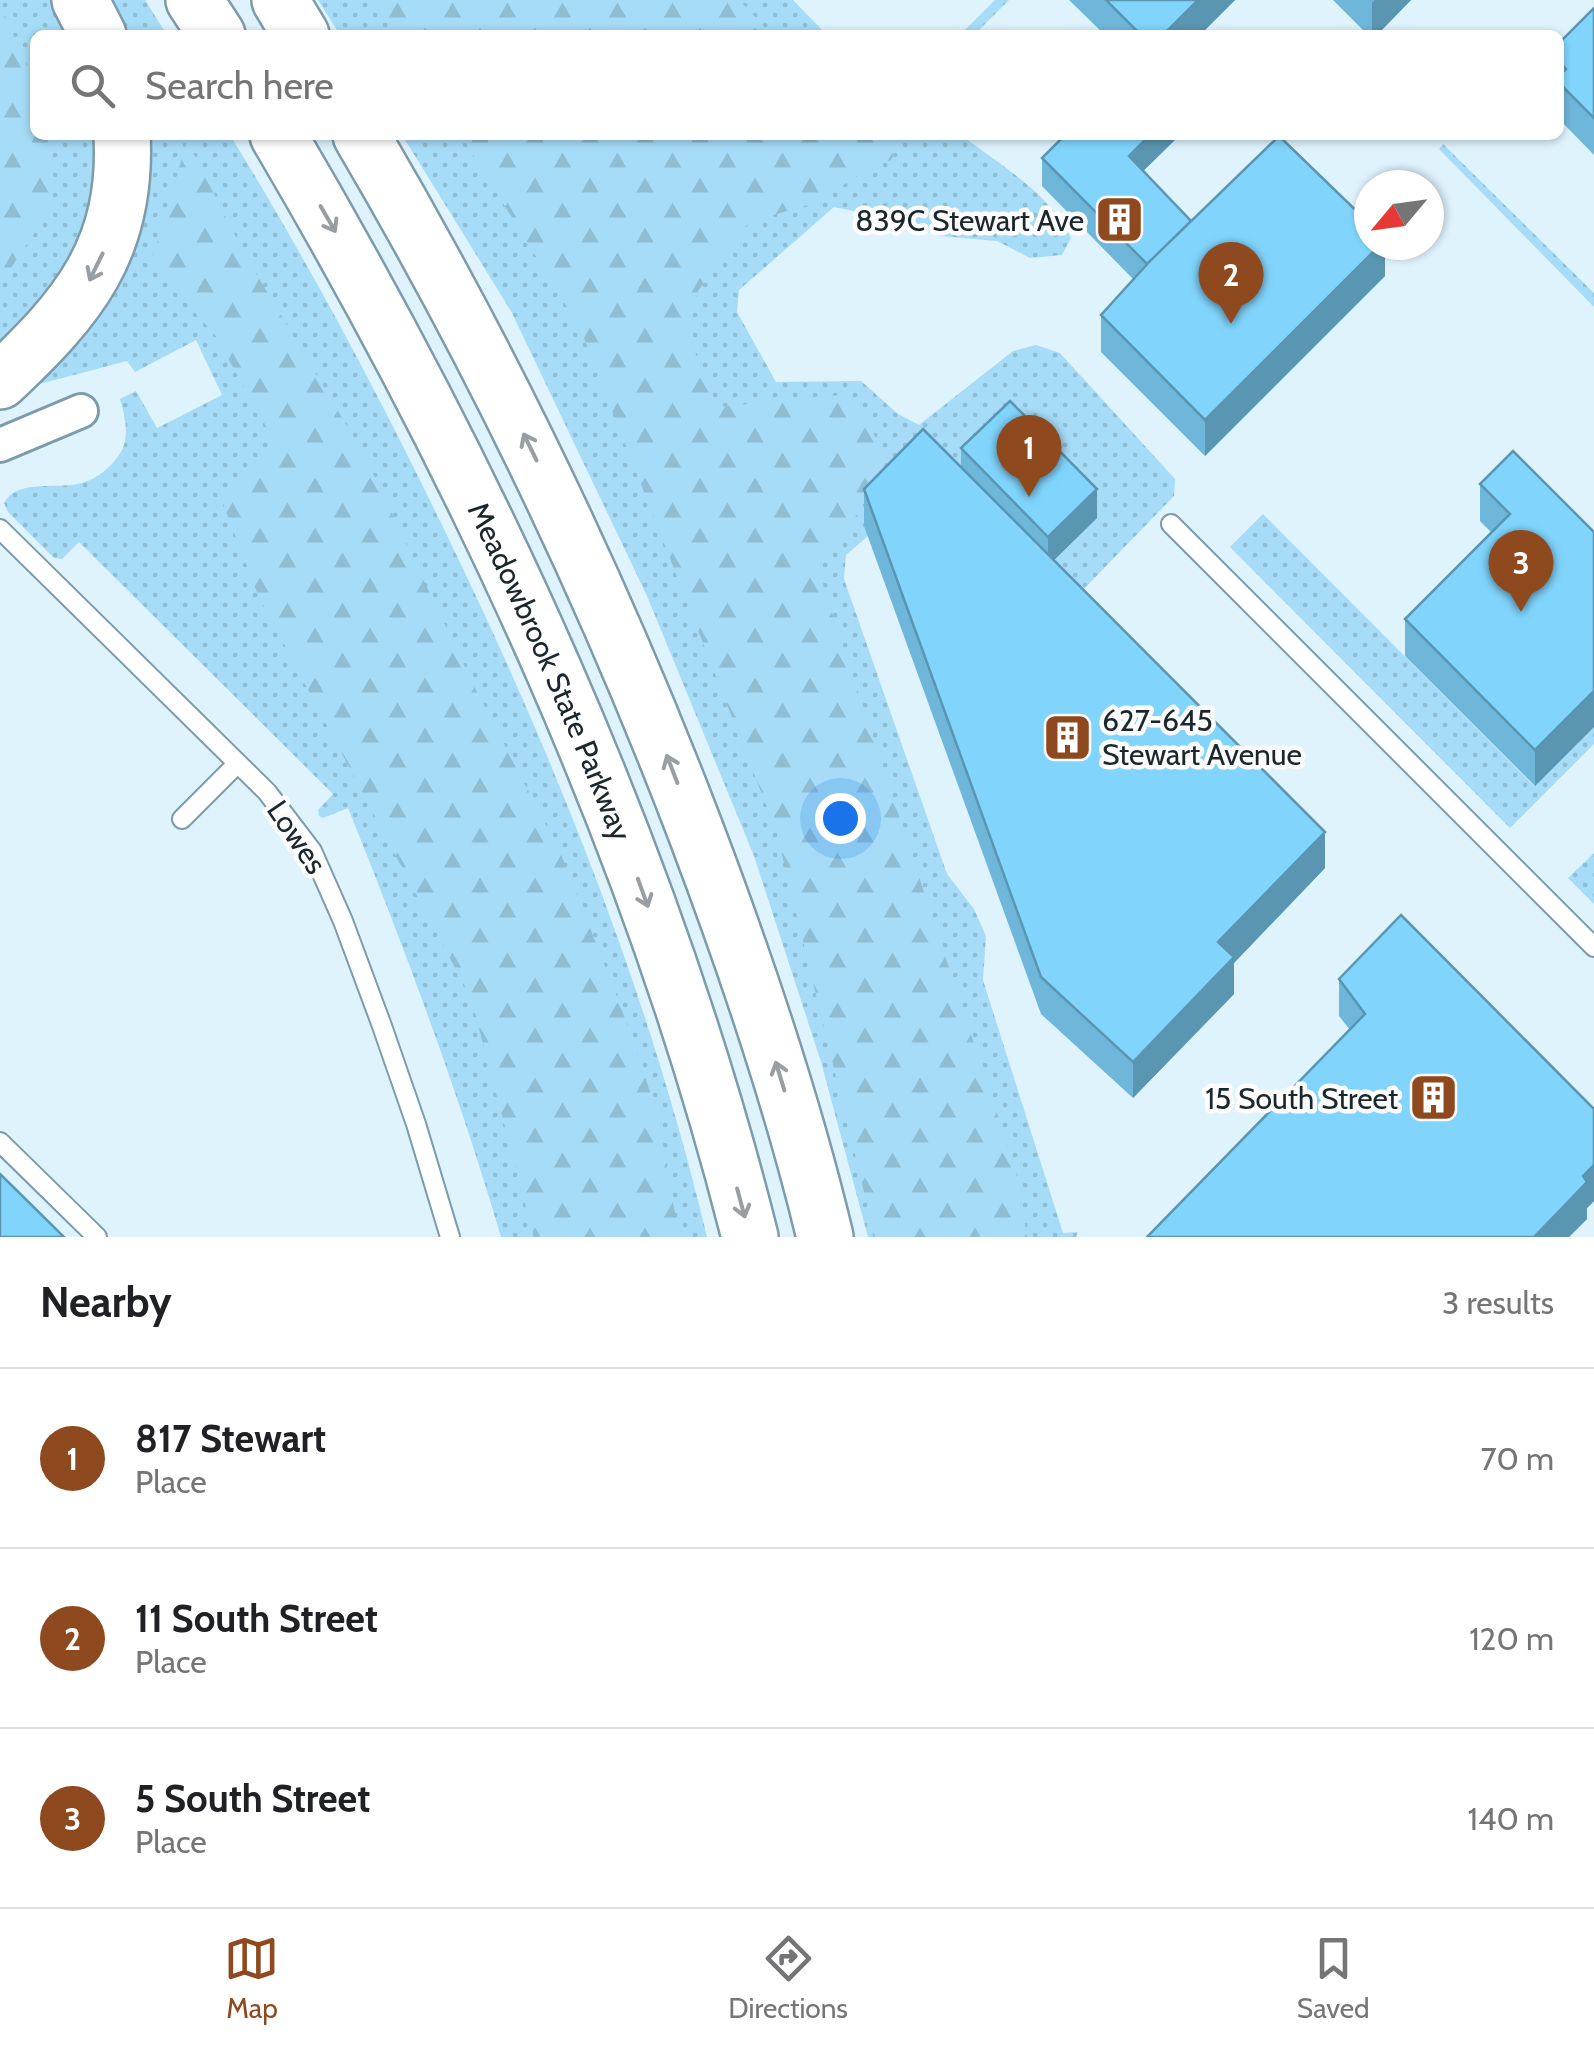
<!DOCTYPE html>
<html lang="en">
<head>
<meta charset="utf-8">
<style>
	:root { --surface:#fff; --page:#f6f6f6; --text:#202124; --muted:#757577; --line:#e0e0e0; --accent:#8e4a1e }
	body { margin:0; font-family:Cabin,sans-serif; background:var(--page); color:var(--text) }
	.compass { position:absolute; left:1354px; top:170px; width:90px; height:90px; border-radius:50%; background:var(--surface); box-shadow:0 2px 8px #0004; rotate:241deg }
	.you { position:absolute; left:840px; top:818px; width:35px; height:35px; margin:-25px; border:8px solid #fff; border-radius:50%; background:#1a73e8; box-shadow:0 0 0 15px #1a73e833 }
	.badge { display:grid; place-items:center; width:65px; height:65px; border-radius:50%; background:var(--accent); color:#fff; font-size:32px; font-weight:700 }
	.pin { position:absolute; translate:-50% -82px; filter:drop-shadow(0 2px 5px #0008) }
	.pin::after { content:''; position:absolute; top:52px; width:35px; height:30px; background:inherit; clip-path:polygon(0 0,100% 0,50% 100%) }
	.list { margin:0; padding:0; list-style:none }
	h2 { display:flex; justify-content:space-between; align-items:center; height:130px; margin:0; padding:0 40px; font-size:42px }
	h2 small { font-size:32px; font-weight:400; color:var(--muted) }
	.list li { display:grid; grid-template-columns:65px 1fr auto; gap:30px; align-items:center; box-sizing:border-box; height:180px; padding:0 40px; border-top:2px solid var(--line) }
	.list b { display:block; font-size:38px; white-space:nowrap }
	.list p { margin:0; font-size:32px; white-space:nowrap; color:var(--muted) }
	.list em { font-size:32px; font-style:normal; color:var(--muted) }
	.icon { flex:none; width:55px; height:55px; fill:none; stroke:currentColor; stroke-width:2; stroke-linecap:round; stroke-linejoin:round }
	.map { position:relative; flex:none; width:1594px; height:1237px; overflow:hidden }
	.search { position:absolute; background:var(--surface); box-shadow:0 2px 8px #0004; left:30px; right:30px; top:30px; height:110px; display:flex; align-items:center; gap:25px; box-sizing:border-box; padding:0 35px; border-radius:15px; color:var(--muted); font-size:38px }
	.sheet { height:670px; background:var(--surface) }
	nav { display:flex; justify-content:space-around; align-items:center; box-sizing:border-box; height:140px; border-top:2px solid var(--line); background:var(--surface); font-size:28px; color:var(--muted) }
	nav a { display:grid; justify-items:center; gap:5px }
	nav .on { color:var(--accent) }
	.map>svg:first-child { display:block }
</style>
</head>
<body>
<div class="map">
<svg width="1594" height="1237" viewBox="0 0 1594 1237">
	<defs>
		<pattern id="grass-dots" width="8" height="8" patternUnits="userSpaceOnUse" patternTransform="scale(2.5)"><rect width="8" height="8" fill="#a6dcf7"/><path d="M2 2h.1M6 6h.1" fill="none" stroke="#8ebdd4" stroke-width="1.8" stroke-linecap="round"/></pattern>
		<pattern id="forest-firs" width="22" height="20" patternUnits="userSpaceOnUse" patternTransform="scale(2.5)"><rect width="22" height="20" fill="#a6dcf7"/><path d="M5 1l3.5 6h-7zM16 11l3.5 6h-7z" fill="#8ebdd4"/></pattern>
	</defs>
	<rect width="100%" height="100%" fill="#dff3fd"/>
	<path fill="url(#grass-dots)" d="M0,0H54L70,35H35V135H99L89,242L0,366Z
		M89,0H145L167,35H109Z
		M318,0H793L827,35H340Z
		M995,0H1009L974,35H960Z
		M134,135H230C307,260 376,389 440,521C552,750 648,989 707,1237H501C458,1091 405,949 348,808L323,818L319,816L318,810L333,794L79,542L62,559L54,558L8,512L4,503C17,479 54,489 77,484C94,481 106,471 116,459C131,442 126,420 120,399L136,391L157,428L222,395L196,340L135,372L127,361L28,387Z
		M402,135H961C999,164 1050,193 1071,238L1062,255L1030,258L997,241L939,236L897,220L834,207L739,290L737,312L776,382L861,381L898,414L919,425L1013,351L1036,345L1060,353L1175,479L1174,496L1080,593L898,510L846,555L844,579L947,874L974,909L986,936L983,980L1063,1233L1078,1232L1076,1237H868L821,1062L754,856L647,596L511,311Z
		M1443,144L1594,293V307L1439,149Z
		M1263,514L1534,786L1594,727V744L1510,828L1230,547Z
		M1594,853V904L1568,878Z"/>
	<path fill="url(#forest-firs)" d="M378,0H739L772,35H400Z
		M0,5L35,84V135H53L48,213L0,284Z
		M461,135H903L891,160L863,172L818,202L749,222L698,291L688,334L717,407L840,395L870,424L885,464L859,512L817,567L1016,1171L1027,1237H875L776,830L580,328Z
		M187,141L245,255L363,453L476,690L560,852L618,999L658,1115L679,1237H534L471,998L258,595L222,501L276,444L215,335L151,263Z"/>
	<g fill="none" stroke-linecap="round" stroke-linejoin="round">
		<defs>
			<path id="lane" d="M1171,524L1594,947
				M0,529L267,792L312,851L343,921L382,1026L416,1124L450,1237
				M182,819L237,764
				M0,1142L97,1237"/>
			<path id="street" d="M0,445L81,411"/>
			<g id="highway">
				<path d="M80,0L98,35"/>
				<path d="M194,0L217,35"/>
				<path d="M280,0L301,35"/>
				<path id="s1" d="M278,135C481,480 652,848 750,1237"/>
				<path d="M361,135C492,358 604,590 696,832C746,964 792,1099 825,1237"/>
				<path d="M0,381C78,308 128,249 122,135"/>
			</g>
		</defs>
		<use href="#lane" stroke="#7c9bab" stroke-width="22"/>
		<use href="#street" stroke="#7c9bab" stroke-width="38"/>
		<use href="#highway" stroke="#7c9bab" stroke-width="60"/>
		<use href="#lane" stroke="#fff" stroke-width="18"/>
		<use href="#street" stroke="#fff" stroke-width="32"/>
		<use href="#highway" stroke="#fff" stroke-width="55"/>
	</g>
	<path fill="#6fb7da" d="M1069,0H1235L1200,35H1105Z
		M1333,0H1411L1377,35H1368Z
		M1594,8V155L1559,119V43Z
		M1065,135H1180L1143,171L1191,221L1385,245V276L1205,456L1101,352V315L1133,279L1042,186V158Z
		M961,448L1097,518L1054,560L1325,868L1234,963V994L1133,1098L1041,1014L864,526V489L961,467Z
		M1480,484L1594,532V727L1535,786L1405,656V619L1491,532L1480,521Z
		M1339,979L1594,1109V1201L1587,1208V1219L1569,1237H1147L1350,1030L1339,1016Z"/>
	<path fill="#5a95b1" d="M1198,0H1235L1200,35H1163Z
		M1375,0H1411L1377,35H1372V3Z
		M1150,135H1180L1129,185V156Z
		M1380,245H1385V276L1205,456V420Z
		M1097,489V518L1048,566V537Z
		M1594,691V727L1535,786V750Z
		M1325,832V868L1234,963V994L1133,1098V1062L1218,942Z
		M1594,1165V1201L1587,1208V1219L1569,1237H1534L1583,1176Z"/>
	<path fill="#81d5fd" stroke="#5a95b1" stroke-width="2.5" d="M1106,0H1198L1163,35H1141Z
		M1594,8V118L1559,83V76L1566,69L1559,62V43Z
		M1065,135H1150L1129,156L1191,221L1147,264L1042,158Z
		M1279,136L1369,223V245H1380L1205,420L1101,315L1151,260Z
		M1010,401L1097,489L1048,537L961,448Z
		M923,429L1325,832L1218,942L1234,957L1133,1062L1041,977L864,489Z
		M1513,451L1594,532V691L1535,750L1405,619L1510,514L1480,484Z
		M1401,915L1594,1109V1165L1583,1176L1587,1182L1534,1237H1147L1365,1014L1339,979Z
		M0,1174L64,1237H0Z"/>
	<defs><path id="oneway-shaft" d="M-6 0H5M1.5-3L5.5 0L1.5 3" fill="none" stroke-width="1.6" stroke-linecap="round" stroke-linejoin="round" transform="scale(2.5)"/></defs>
	<g stroke="#989ea1">
		<use href="#oneway-shaft" transform="translate(328 219) rotate(60)"/>
		<use href="#oneway-shaft" transform="translate(96 267) rotate(116)"/>
		<use href="#oneway-shaft" transform="translate(530 447) rotate(-116)"/>
		<use href="#oneway-shaft" transform="translate(672 769) rotate(-111)"/>
		<use href="#oneway-shaft" transform="translate(643 893) rotate(70)"/>
		<use href="#oneway-shaft" transform="translate(780 1076) rotate(-107)"/>
		<use href="#oneway-shaft" transform="translate(741 1203) rotate(75)"/>
	</g>
	<defs>
		<symbol id="building-square" viewBox="-11 -11 22 22"><rect x="-9" y="-9" width="18" height="18" rx="4" fill="#8e4a1e" stroke="#fcfcfc"/><path d="M-4-6H4V6H1V3H-1V6H-4ZM-2.5-4.3h1.7v1.8h-1.7ZM.8-4.3h1.7v1.8H.8ZM-2.5-1h1.7V.8h-1.7ZM.8-1h1.7V.8H.8Z" fill="#fff"/></symbol>
	</defs>
	<g fill-rule="evenodd">
		<use href="#building-square" x="1092" y="192" width="55" height="55"/>
		<use href="#building-square" x="1040" y="710" width="55" height="55"/>
		<use href="#building-square" x="1406" y="1070" width="55" height="55"/>
	</g>
	<g text-anchor="middle" dominant-baseline="central" stroke-width="9" stroke-linejoin="round" paint-order="stroke">
		<g font-size="30" fill="#1b272e" stroke="#fcfcfc" text-anchor="end">
			<text x="1084" y="220">839C Stewart Ave</text>
			<text x="1102" y="720" text-anchor="start">627-645<tspan x="1102" dy="34">Stewart Avenue</tspan></text>
			<text x="1398" y="1098">15 South Street</text>
		</g>
		<g font-size="30" fill="#1b272e" stroke="#fcfcfc">
			<text stroke="none"><textPath href="#s1" startOffset="602">Meadowbrook State Parkway</textPath></text>
			<text transform="translate(297 837) rotate(56)">Lowes</text>
		</g>
	</g>
</svg>
<svg class="compass" viewBox="-18 -18 36 36"><path d="M0-13l5 13h-10z" fill="#e53935"/><path d="M0 13l5-13h-10z" fill="#757577"/></svg>
<div class="you"></div>
<div class="pin badge" style="left:1029px;top:497px">1</div>
<div class="pin badge" style="left:1231px;top:324px">2</div>
<div class="pin badge" style="left:1521px;top:612px">3</div>
<div class="search"><svg class="icon" aria-label="search" viewBox="0 0 24 24"><circle cx="10" cy="10" r="6"/><path d="M15 15l6 6"/></svg>Search here</div>
</div>
<section class="sheet">
<h2>Nearby<small>3 results</small></h2>
<ul class="list">
<li><span class="badge">1</span><div><b>817 Stewart</b><p>Place</p></div><em>70 m</em></li>
<li><span class="badge">2</span><div><b>11 South Street</b><p>Place</p></div><em>120 m</em></li>
<li><span class="badge">3</span><div><b>5 South Street</b><p>Place</p></div><em>140 m</em></li>
</ul>
</section>
<nav>
<a class="on"><svg class="icon" aria-label="map" viewBox="0 0 24 24"><path d="M3 6l6-2 6 2 6-2v14l-6 2-6-2-6 2zM9 4v14M15 6v14"/></svg>Map</a>
<a><svg class="icon" aria-label="directions" viewBox="0 0 24 24"><path d="M12 3l9 9-9 9-9-9zM9 14v-3h6M13 9l2 2-2 2"/></svg>Directions</a>
<a><svg class="icon" aria-label="saved" viewBox="0 0 24 24"><path d="M7 4h10v16l-5-4-5 4z"/></svg>Saved</a>
</nav>
</body>
</html>
